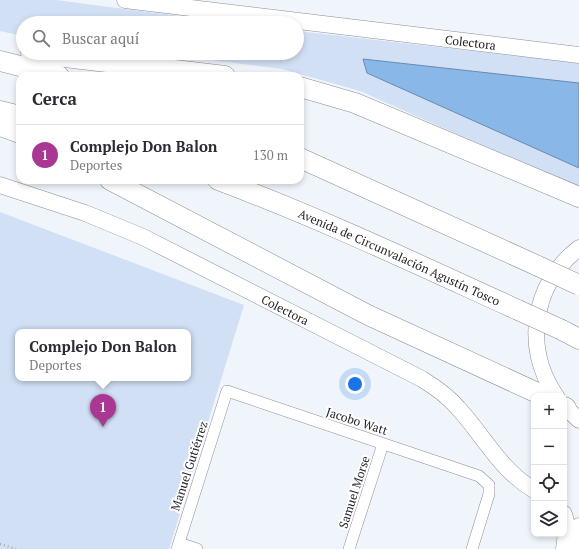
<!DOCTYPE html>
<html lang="es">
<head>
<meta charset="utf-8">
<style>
	:root { --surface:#fff; --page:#f2f2f3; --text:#2b2b33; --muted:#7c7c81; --line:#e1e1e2; --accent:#aa3893 }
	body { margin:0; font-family:"PT Serif",serif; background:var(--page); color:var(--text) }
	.controls { position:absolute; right:12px; bottom:12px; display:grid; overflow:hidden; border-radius:8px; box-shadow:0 2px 6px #0003 }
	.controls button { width:36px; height:36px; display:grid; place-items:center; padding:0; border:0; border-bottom:1px solid var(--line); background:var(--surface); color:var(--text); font:20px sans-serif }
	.you { position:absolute; left:355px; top:384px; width:14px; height:14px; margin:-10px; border:3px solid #fff; border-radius:50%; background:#1a73e8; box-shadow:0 0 0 6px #1a73e833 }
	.badge { display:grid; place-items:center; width:26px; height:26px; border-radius:50%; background:var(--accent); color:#fff; font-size:13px; font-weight:700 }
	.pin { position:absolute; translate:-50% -33px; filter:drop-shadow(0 1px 2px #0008) }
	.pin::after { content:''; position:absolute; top:21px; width:14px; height:12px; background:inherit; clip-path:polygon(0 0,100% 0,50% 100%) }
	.popup { position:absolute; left:15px; top:329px; width:176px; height:52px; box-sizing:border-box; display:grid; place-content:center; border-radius:8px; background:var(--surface); filter:drop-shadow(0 1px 3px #0005); font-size:13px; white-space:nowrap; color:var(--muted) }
	.popup b { font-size:15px; color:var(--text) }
	.popup::after { content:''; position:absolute; left:50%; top:100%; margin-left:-8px; border:8px solid transparent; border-top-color:var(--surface) }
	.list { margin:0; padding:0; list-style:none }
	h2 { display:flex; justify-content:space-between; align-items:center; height:52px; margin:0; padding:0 16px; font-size:17px }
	h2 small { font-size:13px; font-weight:400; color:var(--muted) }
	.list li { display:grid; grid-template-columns:26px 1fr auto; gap:12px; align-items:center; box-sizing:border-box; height:60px; padding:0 16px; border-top:1px solid var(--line) }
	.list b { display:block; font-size:15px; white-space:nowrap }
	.list p { margin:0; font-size:13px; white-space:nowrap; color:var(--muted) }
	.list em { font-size:13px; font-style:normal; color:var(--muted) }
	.icon { flex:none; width:22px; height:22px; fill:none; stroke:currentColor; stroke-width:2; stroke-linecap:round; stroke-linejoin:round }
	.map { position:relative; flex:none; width:579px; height:549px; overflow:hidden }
	.search { position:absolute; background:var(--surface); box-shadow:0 2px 6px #0003; left:16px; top:16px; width:288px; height:44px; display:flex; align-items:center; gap:10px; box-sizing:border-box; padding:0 14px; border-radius:22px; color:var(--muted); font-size:15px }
	.panel { position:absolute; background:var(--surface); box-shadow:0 2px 6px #0003; left:16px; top:72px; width:288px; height:112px; border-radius:12px }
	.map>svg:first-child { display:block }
</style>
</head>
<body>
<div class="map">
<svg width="579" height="549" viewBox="0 0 579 549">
	<rect width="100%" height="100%" fill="#f0f4fb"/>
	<path fill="#d2e0f5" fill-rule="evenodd" d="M0,0H56L232,23H23V36L0,31Z
		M297,31L579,63V189L360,91L282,69L157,53H297Z
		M0,212L244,305L169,549H0ZM18,332H188V378H18Z"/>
	<path fill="#89b7e8" stroke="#6a8bae" d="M363,59L579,83V168L367,73Z"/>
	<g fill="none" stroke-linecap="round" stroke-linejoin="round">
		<defs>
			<path id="street" d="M179,543L197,549
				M177,549L227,391L479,476L489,485V494L472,549
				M349,549L383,444"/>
			<g id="secondary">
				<path id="s1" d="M125,0L579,55"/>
				<path id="s2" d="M0,185L85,213L143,237L422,379C435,387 448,396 458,408C484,436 500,470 534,490"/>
				<path d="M556,396C523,348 532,284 579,248"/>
				<path d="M564,406L579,420"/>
				<path d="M564,549L567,525L564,514"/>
				<path d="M572,549L579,526"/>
			</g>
			<g id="highway">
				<path d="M31,53L225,76"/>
				<path d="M0,61L59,76"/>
				<path d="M300,87L355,103L579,197"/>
				<path d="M0,111L20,116"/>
				<path d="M0,126L20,133"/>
				<path d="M300,158L538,266"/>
				<path d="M110,180L368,315L544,396"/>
				<path id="s3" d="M218,180C320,218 419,265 518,310"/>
				<path d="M562,330L579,339"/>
				<path d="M564,407L566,408"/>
			</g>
		</defs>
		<use href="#street" stroke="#8b8e94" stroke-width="12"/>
		<use href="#secondary" stroke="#8b8e94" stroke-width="17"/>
		<use href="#highway" stroke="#8b8e94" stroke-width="21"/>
		<path stroke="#a8abb0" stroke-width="2.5" stroke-dasharray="1 3" stroke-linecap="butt" d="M0,544L16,549"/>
		<use href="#street" stroke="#fff" stroke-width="11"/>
		<use href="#secondary" stroke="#fff" stroke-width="16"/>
		<use href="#highway" stroke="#fff" stroke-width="20"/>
		<defs>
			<path id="highway-bridge" d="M538,266L579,285
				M518,310L562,330"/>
		</defs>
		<use href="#highway-bridge" stroke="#8b8e94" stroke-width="21" stroke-linecap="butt"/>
		<use href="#highway-bridge" stroke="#fff" stroke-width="20"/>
	</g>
	<g text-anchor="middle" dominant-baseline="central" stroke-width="4" stroke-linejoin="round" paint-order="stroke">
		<g font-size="12" fill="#222426" stroke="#fff">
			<text stroke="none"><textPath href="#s1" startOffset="348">Colectora</textPath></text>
			<text stroke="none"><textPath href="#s3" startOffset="197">Avenida de Circunvalación Agustín Tosco</textPath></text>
			<text stroke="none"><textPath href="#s2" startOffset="312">Colectora</textPath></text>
			<text transform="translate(357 421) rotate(18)">Jacobo Watt</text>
			<text transform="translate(189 466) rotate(-72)">Manuel Gutiérrez</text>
			<text transform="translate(354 492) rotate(-72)">Samuel Morse</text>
		</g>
	</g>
</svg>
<div class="controls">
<button>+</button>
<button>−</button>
<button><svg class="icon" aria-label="locate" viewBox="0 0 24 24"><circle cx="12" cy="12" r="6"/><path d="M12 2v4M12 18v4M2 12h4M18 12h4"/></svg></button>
<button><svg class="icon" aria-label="layers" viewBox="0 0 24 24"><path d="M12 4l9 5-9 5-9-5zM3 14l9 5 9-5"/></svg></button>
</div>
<div class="you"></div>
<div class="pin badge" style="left:103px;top:427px">1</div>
<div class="popup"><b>Complejo Don Balon</b>Deportes</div>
<div class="search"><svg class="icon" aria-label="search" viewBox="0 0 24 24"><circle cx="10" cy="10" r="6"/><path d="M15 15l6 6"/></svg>Buscar aquí</div>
<section class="panel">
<h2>Cerca<small></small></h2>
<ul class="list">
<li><span class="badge">1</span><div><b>Complejo Don Balon</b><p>Deportes</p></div><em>130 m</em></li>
</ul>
</section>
</div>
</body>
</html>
